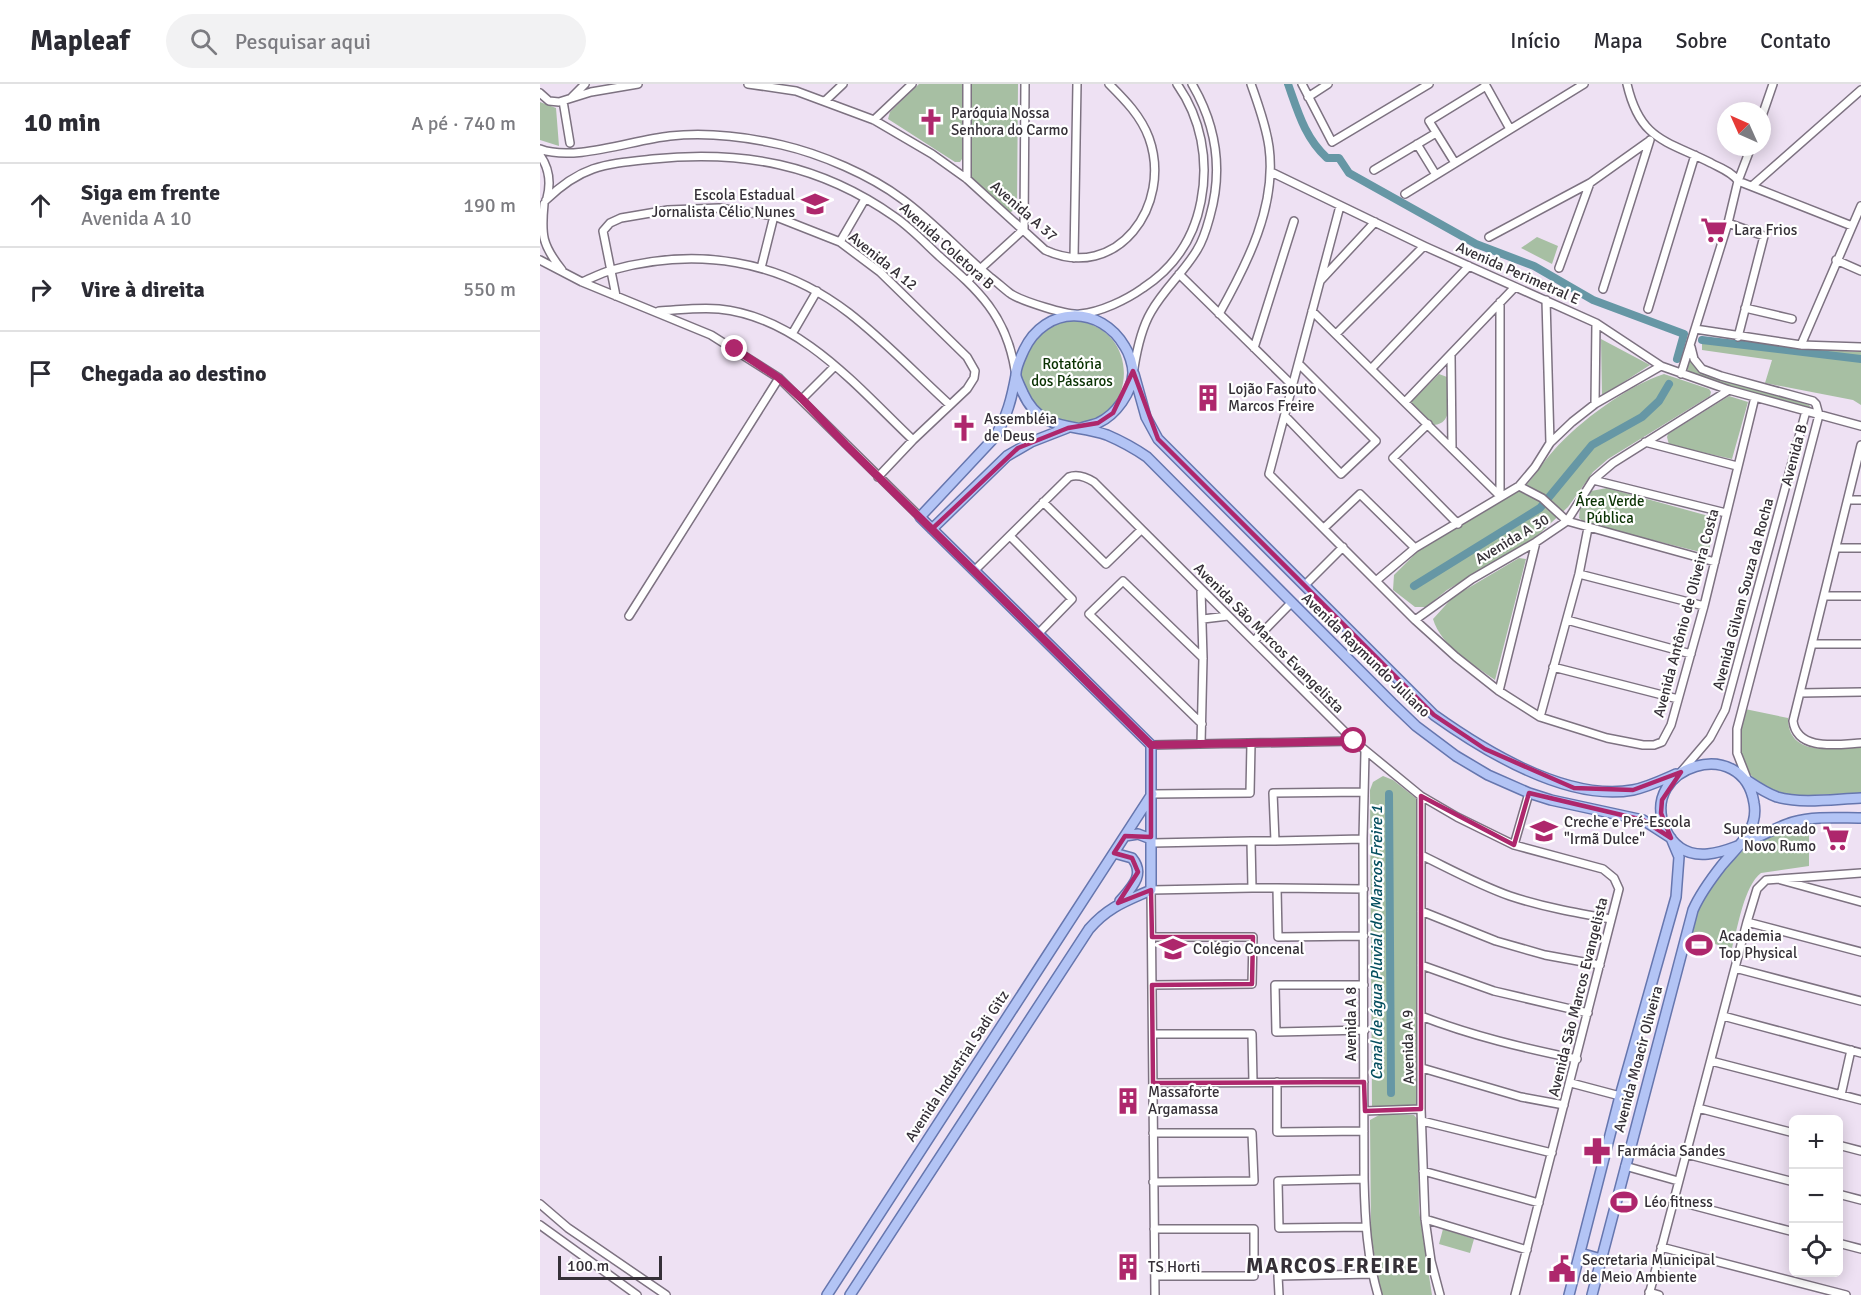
<!DOCTYPE html>
<html lang="pt">
<head>
<meta charset="utf-8">
<style>
	:root { --surface:#fff; --page:#f2f2f3; --text:#2b2b33; --muted:#7c7c81; --line:#e1e1e2 }
	body { margin:0; font-family:Signika,sans-serif; background:var(--page); color:var(--text) }
	.controls { position:absolute; right:18px; bottom:18px; display:grid; overflow:hidden; border-radius:9px; box-shadow:0 3px 15px #0003 }
	.controls button { width:54px; height:54px; display:grid; place-items:center; padding:0; border:0; border-bottom:2px solid var(--line); background:var(--surface); color:var(--text); font:30px sans-serif }
	.compass { position:absolute; left:1177px; top:18px; width:54px; height:54px; border-radius:50%; background:var(--surface); box-shadow:0 3px 15px #0003; rotate:315deg }
	.scale { position:absolute; left:18px; bottom:15px; width:104px; box-sizing:border-box; padding-left:6px; border:3px solid #353037; border-top:0; font-size:16px; line-height:21px; white-space:nowrap; color:#353037; -webkit-text-stroke:4px #fff; paint-order:stroke }
	.stop { position:absolute; width:18px; height:18px; margin:-14px; border:4px solid #ae276c; border-radius:50%; background:#fff }
	.stop.end { background:#ae276c; border-color:#fff; box-shadow:0 2px 6px #0008 }
	.list { margin:0; padding:0; list-style:none }
	h2 { display:flex; justify-content:space-between; align-items:center; height:78px; margin:0; padding:0 24px; font-size:26px }
	h2 small { font-size:20px; font-weight:400; color:var(--muted) }
	.list li { display:grid; grid-template-columns:39px 1fr auto; gap:18px; align-items:center; box-sizing:border-box; height:84px; padding:0 24px; border-top:2px solid var(--line) }
	.list b { display:block; font-size:22px; white-space:nowrap }
	.list p { margin:0; font-size:20px; white-space:nowrap; color:var(--muted) }
	.list em { font-size:20px; font-style:normal; color:var(--muted) }
	.icon { flex:none; width:33px; height:33px; fill:none; stroke:currentColor; stroke-width:2; stroke-linecap:round; stroke-linejoin:round }
	.map { position:relative; flex:none; width:1321px; height:1211px; overflow:hidden }
	header { display:flex; align-items:center; gap:36px; box-sizing:border-box; height:84px; padding:0 30px; background:var(--surface); border-bottom:2px solid var(--line) }
	header strong { font-size:28px }
	nav { display:flex; gap:33px; margin-inline-start:auto; font-size:21px }
	.search { width:420px; height:54px; background:var(--page); display:flex; align-items:center; gap:15px; box-sizing:border-box; padding:0 21px; border-radius:33px; color:var(--muted); font-size:22px }
	main { display:flex }
	aside { flex:1; background:var(--surface) }
	.map>svg:first-child { display:block }
</style>
</head>
<body>
<header>
<strong>Mapleaf</strong>
<div class="search"><svg class="icon" aria-label="search" viewBox="0 0 24 24"><circle cx="10" cy="10" r="6"/><path d="M15 15l6 6"/></svg>Pesquisar aqui</div>
<nav><a>Início</a><a>Mapa</a><a>Sobre</a><a>Contato</a></nav>
</header>
<main>
<aside>
<h2>10 min<small>A pé · 740 m</small></h2>
<ul class="list">
<li><svg class="icon" aria-label="ahead" viewBox="0 0 24 24"><path d="M12 20V5M6 11l6-6 6 6"/></svg><div><b>Siga em frente</b><p>Avenida A 10</p></div><em>190 m</em></li>
<li><svg class="icon" aria-label="right" viewBox="0 0 24 24"><path d="M7 20v-9h11M14 6l5 5-5 5"/></svg><div><b>Vire à direita</b></div><em>550 m</em></li>
<li><svg class="icon" aria-label="arrive" viewBox="0 0 24 24"><path d="M6 21V4h12l-3 4 3 4H6"/></svg><div><b>Chegada ao destino</b></div></li>
</ul>
</aside>
<div class="map">
<svg width="1321" height="1211" viewBox="0 0 1321 1211">
	<rect width="100%" height="100%" fill="#eee1f3"/>
	<path fill="#a7bfa3" d="M379,0H422V75L420,78H415L348,35L350,28Z
		M431,0H478L477,123L471,128H466L432,95Z
		M0,18L16,24L19,62L0,56Z
		M997,153L1018,162L1012,180L981,164Z
		M534,236C605,245 595,339 537,341C526,341 512,334 501,332L480,298V279L499,248L516,239Z
		M1162,253L1247,264L1321,268V321L1313,316L1225,299L1232,276L1162,266Z
		M1061,255L1110,281L1062,312Z
		M1150,271L1158,286L1171,293L1243,312L1269,321L1273,326L1213,310L1153,291L1147,285Z
		M899,290L907,293C907,308 916,341 893,341L875,324L871,318Z
		M1124,290L1169,305L1171,308L1170,312L1068,375L1053,388L1028,423L996,453L907,506L886,523H875L853,506L854,491L878,467L982,405C995,393 1002,379 1014,366C1040,337 1087,302 1124,290Z
		M1189,312L1208,318L1192,375L1129,361L1127,353L1128,350Z
		M1067,404L1176,434L1168,470L1045,439L1039,434L1040,423L1051,407Z
		M979,474L986,475L955,596C933,580 901,562 893,535L913,513Z
		M1205,625L1248,634C1248,674 1294,664 1321,663V709L1251,712C1203,705 1192,667 1205,625Z
		M843,692L853,696L877,715L876,1007V1021L832,1023L830,706L833,698Z
		M1269,741V782L1221,789C1204,802 1198,843 1192,864L1148,854C1162,792 1206,749 1269,741Z
		M841,1030L874,1031L878,1036L879,1127L892,1211H842L840,1205L831,1151L830,1036Z
		M903,1145L934,1155L930,1169L899,1160Z"/>
	<g fill="none" stroke-linecap="round" stroke-linejoin="round">
		<path stroke="#6697a5" stroke-width="8" d="M748,0C758,28 765,54 787,74H799L809,89L936,160L994,182L1053,216L1144,250L1137,275
			M1162,256L1321,275
			M874,502L1000,424L1052,361L1102,333L1119,317L1129,300
			M849,710L851,1009"/>
		<defs>
			<path id="minor" d="M208,0L256,7L334,36L392,70L427,95L505,166C577,199 633,121 609,54C601,32 585,16 569,0
				M762,0L792,58L889,0
				M945,0L970,45
				M1087,0C1100,56 1125,56 1171,79C1180,84 1192,88 1198,97L1188,139L1141,290
				M0,9L9,17L19,18L51,8L98,0
				M32,13L45,0
				M768,13L788,0
				M23,17L30,59
				M285,17L303,0
				M1222,32L1233,0
				M334,36L372,0
				M877,60L896,91
				M1211,63L1198,97L1312,142
				M0,65C34,78 92,56 130,52C166,48 207,53 242,61C281,70 330,91 362,115C394,138 420,168 450,193C457,198 464,205 471,210C482,217 528,232 540,230C561,228 586,216 603,204C635,183 654,154 661,117C669,76 661,34 637,0
				M0,71C9,84 11,99 7,114
				M915,79L889,37L946,2
				M834,86L896,49
				M731,88L884,162L1056,239L1121,282L1189,306L1321,342
				M427,95V0
				M1212,102L1321,6
				M865,110L1044,0
				M6,116C42,81 65,80 113,75C203,66 280,80 355,133C371,144 385,159 399,172C439,207 466,231 475,286
				M4,120C1,151 2,161 22,186
				M800,122L729,390L875,536L916,573L959,607L1000,633L1067,654L1103,661H1114L1122,658L1131,641L1164,522L1215,313
				M1188,139L1224,152L1198,253
				M949,153L1050,99L1109,57
				M300,158L325,115
				M534,174L537,0
				M0,176L42,198L171,251L239,294L380,433
				M1296,176L1321,187
				M221,184L234,132
				M1019,184L1050,99
				M639,190L752,301
				M781,196L835,138
				M427,197L484,145L485,0
				M42,198C52,194 61,189 72,186C156,163 239,175 309,229C345,257 377,291 410,321
				M1063,205L1110,56
				M76,212L63,147L70,139L81,134L128,126L179,124L234,132L300,158L340,188L427,273L435,287L434,294L427,305L373,356L338,393
				M1006,216L1010,359
				M1205,224L1252,235
				M1108,225L1155,71
				M119,227C139,226 160,223 179,225C260,233 318,304 373,356
				M772,227L960,412
				M679,230C707,180 737,122 729,63C726,41 718,20 711,0
				M1155,245L1261,261L1321,263
				M252,250L277,207
				M796,250L884,162
				M1261,261L1321,122
				M1151,263L1154,275L1162,285L1181,292L1273,317L1276,320L1279,331
				M714,264L754,137
				M911,272L912,364
				M594,284C597,265 601,245 611,228C624,205 644,188 657,166C664,155 667,143 670,132C683,86 676,41 652,0
				M832,284L929,182
				M262,315L295,282
				M865,318L975,203
				M1055,320L1056,239
				M745,332L801,390L836,357L759,280
				M888,340L853,374L918,440
				M1105,358L1197,382
				M1321,361L1253,637C1257,668 1299,660 1321,659
				M1053,396L1186,429
				M979,402L1002,414L1027,437L1175,478
				M960,412V218
				M1308,416H1321
				M503,418L566,480L601,446
				M784,444L820,410L875,464
				M470,452L532,515L498,550
				M1296,464H1321
				M434,487L529,393C537,390 546,393 554,398L814,657L881,712L917,733L974,761L1063,785L1074,794L1079,805L975,1211
				M1039,490L1164,522
				M837,496L875,464L979,402L995,383L1010,359L1032,338L1055,320L1121,282
				M765,501L803,463
				M661,505L663,574L661,660
				M1285,512H1321
				M89,532L239,294
				M663,535L688,532
				M875,536L932,495L996,458L1027,437L1053,396L1073,379L1189,306
				M1027,536L1151,570
				M714,557L751,519
				M1273,560H1321
				M1013,583L1138,615
				M959,607L996,458
				M1260,609L1321,608
				M1000,633L1039,490L1048,444
				M662,640L549,530L583,497L663,574
				M611,661L814,657
				M825,668L823,755L824,1095C825,1135 827,1173 838,1211
				M1141,688L1170,654L1185,626L1266,327
				M1208,697L1197,669V645L1279,331
				M612,710L710,709L711,660
				M881,712V1025L885,1135L891,1177L900,1211
				M823,755L735,757L733,709L824,708
				M711,757H735
				M612,759L711,757L712,804L611,806L615,1211
				M974,761L989,709
				M881,771C910,785 939,801 970,812C1003,823 1037,829 1071,835
				M1241,796L1321,818
				M712,804H737
				M824,805L737,804L738,853L824,852
				M881,827L956,857L1005,871L1060,881
				M1207,838L1321,868
				M612,853H713L712,900L612,901
				M881,881L954,907L1048,929
				M1195,884L1321,917
				M824,901H735L736,948L825,946
				M881,932C932,952 984,964 1037,975
				M1183,932L1321,969
				M613,950H712L713,998
				M1171,977L1321,1016
				M882,984L981,1013L1024,1021
				M737,998V1048L824,1047
				M613,999L824,998
				M1031,999L1080,1012
				M1301,1011L1311,966
				M1158,1024L1254,1049
				M825,1027L881,1025
				M882,1037L1012,1069
				M613,1049H712L714,1097L613,1098
				M1298,1061L1321,1067
				M1146,1070L1254,1098
				M1085,1082L1138,1097
				M883,1087L999,1119
				M824,1095L738,1097L739,1144L825,1143
				M1298,1110L1321,1116
				M1133,1116L1254,1148
				M0,1120L28,1144L126,1211
				M885,1135L987,1166
				M0,1141L97,1211
				M614,1145H714V1192H615
				M1298,1159L1321,1165
				M1121,1163L1306,1211
				M1109,1208L1119,1211
				M739,1211L738,1192L832,1190
				M1109,1211L1207,838L1217,805L1226,796L1321,789"/>
			<path id="major" d="M594,290L606,333L618,355L894,631C946,668 1027,718 1093,706C1108,703 1122,696 1136,690
				M541,344C546,342 553,341 558,339C576,331 592,308 593,289C593,281 589,269 585,263C561,221 505,221 484,266C481,273 475,284 476,292C477,297 481,304 483,309C501,349 533,339 567,351C581,357 594,364 607,373L852,619L876,642L916,672L948,691L989,709L1011,716L1103,736L1131,754L1139,773L1136,813L1080,1012L1029,1211
				M392,445L467,372L491,358L527,344
				M1208,697C1217,703 1226,709 1237,713C1262,720 1294,715 1321,714
				M585,752L598,750L611,755
				M574,769L592,774C606,791 591,804 580,817
				M1040,1169L1061,1175
				M287,1211L612,710
				M310,1211L549,845C568,823 586,817 611,806V661L380,433L454,354C467,334 472,313 476,291
				M1052,1211L1153,826C1160,810 1171,795 1182,781C1198,762 1219,746 1214,719C1203,650 1099,682 1125,744C1150,801 1216,749 1253,738C1274,732 1299,734 1321,734"/>
		</defs>
		<use href="#minor" stroke="#7d7281" stroke-width="10"/>
		<use href="#major" stroke="#6676ae" stroke-width="12"/>
		<use href="#minor" stroke="#fff" stroke-width="7"/>
		<use href="#major" stroke="#b3c4f5" stroke-width="9"/>
	</g>
	<g fill="none" stroke-linecap="round" stroke-linejoin="round">
		<path stroke="#ae276c" stroke-width="8" d="M195,265L239,294L262,315L306,361L611,661L814,657"/>
	</g>
	<path fill="none" stroke="#ae276c" stroke-width="4.5" stroke-linejoin="round" d="M593,287L618,355L894,631L945,665L1034,704L1093,706L1141,688L1122,716L1121,729L1131,754L1103,736L989,709L974,761L881,712V1025L825,1027L824,998L613,999L612,901L712,900L713,853H612L611,806L578,819L598,788L592,774L574,769L585,752L611,753V661L392,445L478,364L528,344L558,339L573,329Z"/>
	<defs>
		<symbol id="church-bare" viewBox="-9 -9 18 18"><path d="M-1.2-6h2.4v3.5h3.3v2.4h-3.3V6h-2.4V-.1h-3.3v-2.4h3.3Z" fill="#ae276c" stroke="#fff" stroke-width="2.5" paint-order="stroke"/></symbol>
		<symbol id="school-bare" viewBox="-9 -9 18 18"><path d="M0-5L7-2L0 1L-7-2ZM-4 1L0 2.5L4 1V4Q0 6-4 4Z" fill="#ae276c" stroke="#fff" stroke-width="2.5" paint-order="stroke"/></symbol>
		<symbol id="supermarket-bare" viewBox="-9 -9 18 18"><path d="M-6-5.5h2.5l.6 2H6L4.5 2H-2.5L-4.4-4H-6ZM-1.5 3.2a1.3 1.3 0 1 0 .1 0ZM3 3.2a1.3 1.3 0 1 0 .1 0Z" fill="#ae276c" stroke="#fff" stroke-width="2.5" paint-order="stroke"/></symbol>
		<symbol id="building-bare" viewBox="-9 -9 18 18"><path d="M-4-6H4V6H1V3H-1V6H-4ZM-2.5-4.3h1.7v1.8h-1.7ZM.8-4.3h1.7v1.8H.8ZM-2.5-1h1.7V.8h-1.7ZM.8-1h1.7V.8H.8Z" fill="#ae276c" stroke="#fff" stroke-width="2.5" paint-order="stroke"/></symbol>
		<symbol id="stadium-bare" viewBox="-9 -9 18 18"><path d="M0-5a6.5 5 0 1 0 0 10a6.5 5 0 1 0 0-10ZM-3.5-1.8h7v3.6h-7Z" fill="#ae276c" stroke="#fff" stroke-width="2.5" paint-order="stroke"/></symbol>
		<symbol id="pharmacy-bare" viewBox="-9 -9 18 18"><path d="M-2-6h4v4h4v4h-4v4h-4v-4h-4v-4h4Z" fill="#ae276c" stroke="#fff" stroke-width="2.5" paint-order="stroke"/></symbol>
		<symbol id="civic-bare" viewBox="-9 -9 18 18"><path d="M-.6-6.5H3V-4.5H.6V-3L4-1V1h2V6H-6V1h2V-1L-.6-3ZM-1.2 2.5V6h2.4V2.5Z" fill="#ae276c" stroke="#fff" stroke-width="2.5" paint-order="stroke"/></symbol>
	</defs>
	<g fill-rule="evenodd">
		<use href="#church-bare" x="372" y="19" width="38" height="38"/>
		<use href="#school-bare" x="256" y="101" width="38" height="38"/>
		<use href="#supermarket-bare" x="1155" y="127" width="38" height="38"/>
		<use href="#building-bare" x="649" y="295" width="38" height="38"/>
		<use href="#church-bare" x="405" y="325" width="38" height="38"/>
		<use href="#school-bare" x="985" y="728" width="38" height="38"/>
		<use href="#supermarket-bare" x="1277" y="735" width="38" height="38"/>
		<use href="#stadium-bare" x="1140" y="842" width="38" height="38"/>
		<use href="#school-bare" x="614" y="846" width="38" height="38"/>
		<use href="#building-bare" x="569" y="998" width="38" height="38"/>
		<use href="#pharmacy-bare" x="1038" y="1048" width="38" height="38"/>
		<use href="#stadium-bare" x="1065" y="1099" width="38" height="38"/>
		<use href="#building-bare" x="569" y="1164" width="38" height="38"/>
		<use href="#civic-bare" x="1003" y="1166" width="38" height="38"/>
	</g>
	<g text-anchor="middle" dominant-baseline="central" stroke-width="4.5" stroke-linejoin="round" paint-order="stroke">
		<g font-size="15" fill="#353037" stroke="#fff" text-anchor="start">
			<text x="411" y="29">Paróquia Nossa<tspan x="411" dy="17">Senhora do Carmo</tspan></text>
			<text x="255" y="111" text-anchor="end">Escola Estadual<tspan x="255" dy="17">Jornalista Célio Nunes</tspan></text>
			<text x="1194" y="146">Lara Frios</text>
			<text x="688" y="305">Lojão Fasouto<tspan x="688" dy="17">Marcos Freire</tspan></text>
			<text x="444" y="335">Assembléia<tspan x="444" dy="17">de Deus</tspan></text>
			<text x="1024" y="738">Creche e Pré-Escola<tspan x="1024" dy="17">"Irmã Dulce"</tspan></text>
			<text x="1276" y="745" text-anchor="end">Supermercado<tspan x="1276" dy="17">Novo Rumo</tspan></text>
			<text x="1179" y="852">Academia<tspan x="1179" dy="17">Top Physical</tspan></text>
			<text x="653" y="865">Colégio Concenal</text>
			<text x="608" y="1008">Massaforte<tspan x="608" dy="17">Argamassa</tspan></text>
			<text x="1077" y="1067">Farmácia Sandes</text>
			<text x="1104" y="1118">Léo fitness</text>
			<text x="1042" y="1176">Secretaria Municipal<tspan x="1042" dy="17">de Meio Ambiente</tspan></text>
			<text x="608" y="1183">TS Horti</text>
		</g>
		<g font-size="15" fill="#353037" stroke="#fff">
			<text transform="translate(484 127) rotate(41)">Avenida A 37</text>
			<text transform="translate(407 162) rotate(42)">Avenida Coletora B</text>
			<text transform="translate(343 177) rotate(39)">Avenida A 12</text>
			<text transform="translate(978 189) rotate(24)">Avenida Perimetral E</text>
			<text transform="translate(1254 371) rotate(-75)">Avenida B</text>
			<text transform="translate(972 455) rotate(-31)">Avenida A 30</text>
			<text transform="translate(1203 510) rotate(-75)">Avenida Gilvan Souza da Rocha</text>
			<text transform="translate(1146 529) rotate(-75)">Avenida Antônio de Oliveira Costa</text>
			<text transform="translate(729 554) rotate(45)">Avenida São Marcos Evangelista</text>
			<text transform="translate(826 571) rotate(44)">Avenida Raymundo Juliano</text>
			<text transform="translate(1038 913) rotate(-76)">Avenida São Marcos Evangelista</text>
			<text transform="translate(811 940) rotate(-90)">Avenida A 8</text>
			<text transform="translate(868 963) rotate(-91)">Avenida A 9</text>
			<text transform="translate(1098 975) rotate(-75)">Avenida Moacir Oliveira</text>
			<text transform="translate(417 982) rotate(-57)">Avenida Industrial Sadi Gitz</text>
		</g>
		<g font-size="15" fill="#0a3203" stroke="#fff">
			<text x="532" y="280">Rotatória<tspan x="532" dy="17">dos Pássaros</tspan></text>
			<text x="1070" y="417">Área Verde<tspan x="1070" dy="17">Pública</tspan></text>
		</g>
		<g font-size="16" font-style="italic" fill="#054e5f" stroke="#fff">
			<text transform="translate(837 859) rotate(-90)">Canal de água Pluvial do Marcos Freire 1</text>
		</g>
		<g font-size="21" font-weight="bold" letter-spacing="1.5" fill="#353037" stroke="#fff">
			<text x="800" y="1182">MARCOS FREIRE I</text>
		</g>
	</g>
</svg>
<div class="controls">
<button>+</button>
<button>−</button>
<button><svg class="icon" aria-label="locate" viewBox="0 0 24 24"><circle cx="12" cy="12" r="6"/><path d="M12 2v4M12 18v4M2 12h4M18 12h4"/></svg></button>
</div>
<svg class="compass" viewBox="-18 -18 36 36"><path d="M0-13l5 13h-10z" fill="#e53935"/><path d="M0 13l5-13h-10z" fill="#7c7c81"/></svg>
<div class="scale">100 m</div>
<div class="stop" style="left:814px;top:657px"></div>
<div class="stop end" style="left:195px;top:265px"></div>
</div>
</main>
</body>
</html>
